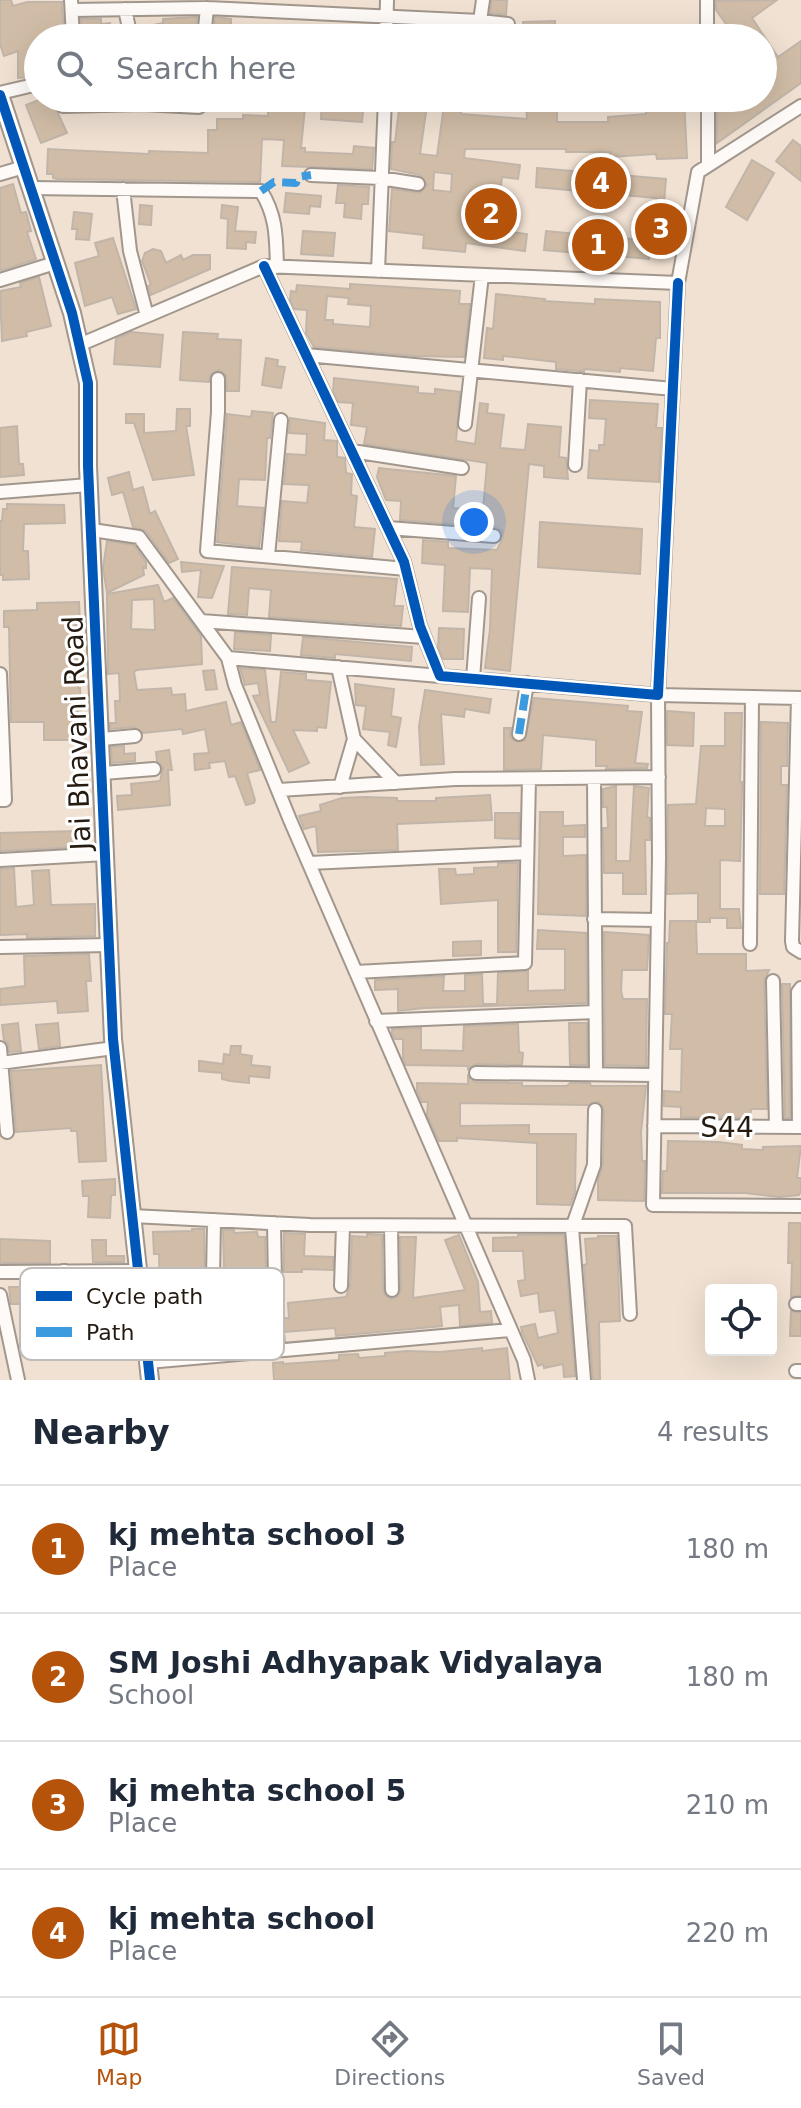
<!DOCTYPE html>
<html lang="en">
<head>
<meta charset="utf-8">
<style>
	:root { --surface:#fff; --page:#f2f2f3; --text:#1f2937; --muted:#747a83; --line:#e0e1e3; --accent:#b45309 }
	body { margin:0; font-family:"DejaVu Sans",sans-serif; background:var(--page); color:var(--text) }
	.controls { position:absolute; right:24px; bottom:24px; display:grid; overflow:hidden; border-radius:8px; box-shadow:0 8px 32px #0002 }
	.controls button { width:72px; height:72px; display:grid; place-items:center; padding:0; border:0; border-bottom:2px solid var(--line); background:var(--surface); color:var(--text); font:40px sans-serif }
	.you { position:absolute; left:474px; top:522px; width:28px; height:28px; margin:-20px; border:6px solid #fff; border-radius:50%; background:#1a73e8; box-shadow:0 0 0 12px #1a73e833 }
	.badge { display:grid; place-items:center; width:52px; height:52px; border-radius:50%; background:var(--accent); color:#fff; font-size:26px; font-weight:700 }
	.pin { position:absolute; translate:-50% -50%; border:4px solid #fff; box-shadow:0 2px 8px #0006 }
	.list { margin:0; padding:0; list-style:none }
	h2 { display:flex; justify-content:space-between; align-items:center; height:104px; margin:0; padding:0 32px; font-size:34px }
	h2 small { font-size:26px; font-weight:400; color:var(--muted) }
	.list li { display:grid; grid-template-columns:52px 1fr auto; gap:24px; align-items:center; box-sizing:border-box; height:128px; padding:0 32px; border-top:2px solid var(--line) }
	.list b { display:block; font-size:30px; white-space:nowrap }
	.list p { margin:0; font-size:26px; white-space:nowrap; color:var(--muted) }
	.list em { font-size:26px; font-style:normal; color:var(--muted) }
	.icon { flex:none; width:44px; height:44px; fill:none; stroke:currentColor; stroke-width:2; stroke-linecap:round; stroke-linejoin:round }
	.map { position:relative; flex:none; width:801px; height:1380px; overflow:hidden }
	.search { position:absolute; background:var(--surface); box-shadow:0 8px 32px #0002; left:24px; right:24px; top:24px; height:88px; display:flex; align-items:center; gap:20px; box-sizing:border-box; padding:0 28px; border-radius:44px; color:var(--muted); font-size:30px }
	.sheet { height:616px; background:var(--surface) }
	nav { display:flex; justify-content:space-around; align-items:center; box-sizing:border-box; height:112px; border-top:2px solid var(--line); background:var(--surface); font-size:22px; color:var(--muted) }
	nav a { display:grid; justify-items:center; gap:4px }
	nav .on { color:var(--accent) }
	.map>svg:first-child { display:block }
</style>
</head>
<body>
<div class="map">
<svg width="801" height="1380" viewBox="0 0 801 1380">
	<rect width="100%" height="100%" fill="#f0e1d2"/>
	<path fill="#d1bda7" stroke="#c1b5a9" stroke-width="2" fill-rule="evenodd" d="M0,0H11L13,6L27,2H62L64,38H38V72H29V77L18,78V51L4,56L0,44Z
		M492,0H507L506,15L490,13Z
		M777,0L752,18L778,57L801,41V83L717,143V111L720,108L717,98H763V38H736L716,10V1Z
		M195,17H197L195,38H141L139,28L163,23V19Z
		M215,17L231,19V26H236V37H213Z
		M81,19H101V24L110,23L112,38H82Z
		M555,21V38H523V22Z
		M400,26L479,30L504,33L503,38H399Z
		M686,26V38H581V28Z
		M44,98H51L67,133L41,143L26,105Z
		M268,98H306L301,148H305V152L353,154L354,146L374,148L372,169L282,166L284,140L262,139L260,182L57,179L53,178V174H47L48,149L149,154V151L208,153V130H217V119H243V115L268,116Z
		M445,98H463L461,114L527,119L526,98H557V122H608V117L646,114L645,98H684L687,158L657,159L656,154L610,157V152H566V149H465L464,158L520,165L518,179L502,177L495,230L527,234L525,251L466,243L465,252L423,248L424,235L389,231L392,189L420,193L427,185L420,175L391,169L392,142H395L400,101L427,105L420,154L437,156ZM434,172L452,174L451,192L433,190Z
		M322,99L364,101L362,122L321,119Z
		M793,140L801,146V181L776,161Z
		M752,160L774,173L747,220L726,207Z
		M537,168L666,179L664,203H670L666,256L649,255V259L544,250L546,231L653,241L656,198L536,187Z
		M13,184L21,213L26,212L31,231L27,232L36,259L0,271V188Z
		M338,185L369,187L368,204H362L361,219L344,217L345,203H336Z
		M286,193L321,196L320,207L310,206L309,214L284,212Z
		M140,205L152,206L151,225L139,224Z
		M222,205L238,207L235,231L256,232L255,243L246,242V249L227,248L228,219L221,218Z
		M74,212L92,214L89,240L76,239L77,229H72Z
		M303,231L335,233L333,256L301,254Z
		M113,238L136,309L118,314L112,297L85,306L75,263L99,256L95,243Z
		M153,249L161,251L166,263L181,255L183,260L193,255H210V269L151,295L148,286L151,285L142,261L145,253Z
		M39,277L51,326L26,332L27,336L2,341L0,291L21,287L20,283Z
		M350,284L460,291L459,304H470L464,357L415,356L314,347L306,333L307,310L294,309L290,300L291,291L296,292L297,285L350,289ZM327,296L349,298L348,304L371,306L370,327L333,324V320H325Z
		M496,294L545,299L544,301L595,304V299L660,302V338H656L653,371L620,368V372L584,369V372L579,371L556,369V362L522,358L503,356V360L484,358L487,328L493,329Z
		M131,332L163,335L160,367L114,364L116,339Z
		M183,332L218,334L217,339L241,340L239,391H227L226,375L219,370L211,374L209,382L180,380Z
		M266,358L278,360L277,366L285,367L281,388L262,385Z
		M334,378L418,387V393L435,394V389L460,392L456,441L475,444L480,403L488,404L487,413L504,415L500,448L525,450L528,424L561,427L559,457L566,458L568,479L544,477V466L529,464L510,671L485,668L490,629L492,569L470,568L468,612L443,611L445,565L422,563L423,540L448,542V548L497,550L503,537L502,531L495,527L400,520L401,501L386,500L377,477L379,468L456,476L453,508L483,510L487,463L364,444L367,427L351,425L353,403L338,402L333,392Z
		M590,400L658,404L656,428H662L659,482L588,478L590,450L599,451V445H604L606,419L589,418Z
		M177,409H190V426H186L194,475L153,480L134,423H126V414H144V433L176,431Z
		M252,411L273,413L270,438H267L265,480L239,479L237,506L264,508L259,547L217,542L227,414L251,417Z
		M290,418L325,423L324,440L337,441V457L345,458L346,473L352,474L351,495L357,496L354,527L375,529L372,557L301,550L302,542L279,541L282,501L307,503L309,485L284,484L287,454L306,455L307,434L289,433Z
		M17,426L19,464H23L24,475L0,477V428Z
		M129,472L133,490L143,487L150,514L155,511L178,559L169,563L146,531L133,527L123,492L112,495L108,478Z
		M7,504L64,505L65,523L24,524L23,551H28L29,579L3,580V575H0V521H2L3,509H7Z
		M540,522L642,529L640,574L538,567Z
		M107,541L134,545L146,562V568L143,567L144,575L107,593L103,568Z
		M181,562L224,566L212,598L198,597L201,570L182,572Z
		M232,567L397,579L394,606H403L401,626L269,617L271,590L249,588L247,615L228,614Z
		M158,585L164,602L173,598L201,636L202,664L137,670L134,672L137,690L171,688L172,695L185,694L186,711L226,702L231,725L241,722L260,770L247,773L255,800L254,803L246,805L235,776L229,777L225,761L209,763L210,768L195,770L194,754L209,753L205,729L183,734L182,729L143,733L135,727L110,729V723H116L115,701H120L119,673L108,674L107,594ZM154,599L155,630L131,629L132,600Z
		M79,602L80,622H76L78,688H80L81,710H78L79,740H44V722H11L9,627H4V611L37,610V603Z
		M439,628L464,629L463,659H443L438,648Z
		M235,632L271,635L270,651L234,649Z
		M303,637L412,647L411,661L335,654V658L301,655Z
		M240,668L265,670L271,722H276L281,672L306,674V680L331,682L326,728L317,727V731L293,730L309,763L289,772L253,696L260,695L258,683L245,685Z
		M214,670L217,689L206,690L203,671Z
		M355,684L394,689L391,716L401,718L396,747L388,745L390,732L363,729L366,706L356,705Z
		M425,690L491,699L489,713L465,709L464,717L441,714L444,764L421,765L419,726Z
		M534,698L628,706L627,711L642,712L635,763L648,764L647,768L606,769L607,766H596V740L543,735L541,769L504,770V728H511L510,736L514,741L525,740Z
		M667,711L694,713L693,746L667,745Z
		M725,713H742L740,782H742V791L740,861L720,860V909H739L741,928H727V918H710V922H698V893L667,894L668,805L696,804L701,746H725ZM706,808L725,809V826H705Z
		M761,722L788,723L787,766H781V785H787L784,894H760Z
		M124,746V754L135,753V761L112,763L111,747Z
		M169,750L172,770H168L170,805L118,810L117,796L132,795L131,784L160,781L163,768L157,761L156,752Z
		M616,786V861H630L634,786L649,788L647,817L650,818V840H645L646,894H623V873H604L603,828H608L607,807H603V789Z
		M490,795L492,820L397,824L398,850L318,852L316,826L304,829L299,816L321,811L320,805L342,798L365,797L397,798V801H436V798Z
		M540,812H563V826L585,825V837H563V856L586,855V916L538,914Z
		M495,813H519V839L495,838Z
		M78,831V847L0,851V833Z
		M498,863H518L516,952H498V900L441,904L439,869H455L456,875L474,874V868L498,867Z
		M14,868L16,907L34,905L32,871L49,870L51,905L95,904V936L27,938V934L0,935V869Z
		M670,921H696L697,954H746V971L769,970L764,981L767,1109H751L750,1118L681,1117V1107L664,1106V1091L681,1092L682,1049H670L672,1014H665L667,943H669Z
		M538,930L586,933L587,1003L424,1008L398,1011V989L375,990V980L444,976L443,991H465V975L482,974L483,1004H497L498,973L528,971V991L565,990V949H537Z
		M604,932L649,935L647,970H622L621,991L623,999H647L646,1066L605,1065Z
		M481,941V955L453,956V942Z
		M89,954L91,981H86L88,1011L58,1013L57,1001L0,1005V989L25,986L24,956Z
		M782,984H790V1118H785Z
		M18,1023L21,1051L9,1052L8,1044L4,1040L2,1025Z
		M58,1023L60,1046L39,1049L36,1025Z
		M569,1023H587V1065H570Z
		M518,1024L519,1052L523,1053L522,1065L476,1064L468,1069V1066L406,1065L403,1058V1039H395L392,1033V1029L421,1028V1050L463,1051L464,1026Z
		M231,1046H241L240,1054L252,1056L251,1065L270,1067L269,1078L249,1076V1083L230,1081L222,1079V1073L199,1071V1061L223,1064L224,1054L230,1055Z
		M101,1065L106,1161L79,1162L77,1131H71V1128L16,1132L11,1071Z
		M468,1076L475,1082L522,1083V1086H567L570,1083H590L591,1086H646L641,1132L642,1161H645L644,1201L598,1200V1180L603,1165L604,1110L599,1102L588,1105L460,1103V1126L529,1125V1134H576L575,1192L570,1205L537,1204V1143L457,1138V1141H439L427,1115L428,1102H422L417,1090V1083L468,1084Z
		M668,1141L719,1142L742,1145V1149L763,1150V1147L801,1146L797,1178H801V1191L799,1195L779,1197L745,1193H662L663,1171H667Z
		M115,1179V1195H111L110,1218L88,1217L89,1196H83L82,1181Z
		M789,1223H801V1295L791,1297L792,1263H788Z
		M192,1229H204L205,1292L160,1294L159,1254H154L153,1232L192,1231Z
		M223,1230H234V1233L257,1232L258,1237H265L266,1270H262V1274L241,1273L240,1302H254L250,1311L252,1344L231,1346L230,1338L164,1347L159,1310L225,1302Z
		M284,1233L305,1234L304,1256L333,1257V1270L302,1269V1272H284Z
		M367,1234L382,1235L383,1290L385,1295L391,1299L397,1297L401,1291L400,1237H416L413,1298L465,1290L445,1240L459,1235L478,1282L480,1312L491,1311L492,1323L460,1326L459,1305L440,1307L442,1326L336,1336L335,1328L284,1332L285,1341L270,1342L268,1318H289L288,1303L346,1297L350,1286L352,1236L367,1237Z
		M518,1235H564L575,1376L564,1377L563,1364L544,1368L543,1364L538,1366L522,1332L521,1327L535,1324L538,1338L558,1333L555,1310L540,1312L538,1293L521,1296L518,1281L525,1280L523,1251H493V1238L518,1237Z
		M598,1236H617L620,1321L599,1322L600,1380H593L584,1265L587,1264L585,1239L598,1238Z
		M0,1239L50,1241V1263H0Z
		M92,1240H106V1256H124V1262H93Z
		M9,1287H53L55,1289L56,1329L36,1331L34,1304H11Z
		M791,1311L801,1313V1336H790Z
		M482,1348V1351L507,1348L510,1380H274L273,1363L283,1362V1364L339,1360V1355L358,1354L359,1358L385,1356V1353L407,1351L440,1352Z"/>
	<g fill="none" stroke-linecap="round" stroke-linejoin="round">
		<defs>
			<path id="minor" d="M71,0L73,38
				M707,0V38
				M125,9L131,38
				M72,10L207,8L480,21L483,0
				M480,21L508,24
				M204,38L207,8
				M386,38L387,0
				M0,93L38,84
				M60,98L63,106L143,104
				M142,98L143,104L199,107L200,98
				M708,98V165
				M0,174L24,167
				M311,175L380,178L418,184
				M31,188L261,191C277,217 276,238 277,267
				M123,189L130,251L147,316
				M264,266L404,562L420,626L440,676L658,695L678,283
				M378,271L385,98
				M0,280L55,263
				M79,345L264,266L678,283L698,172L801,106
				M306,355L673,389
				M218,379V412L207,551L406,569
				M465,424L482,275
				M352,451L462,468
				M575,465L580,380
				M0,492L89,485
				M388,528L494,536
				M92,530L139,537L228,658L235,685L290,820L524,1360L528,1380
				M268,556L281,420
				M201,621L424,637
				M228,658L440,676
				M338,667L354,739L396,783
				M0,674L5,800H0
				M473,679L479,598
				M798,698L792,941L793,947L801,952
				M801,698L658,695L659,858L653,1205L801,1206
				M519,734L527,683
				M102,739L135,736
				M103,773L154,769
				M594,778L596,1073
				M340,787L354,739
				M279,790L455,779L659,777
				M0,860L106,854
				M309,863L527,853
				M594,919L658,920
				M750,944L752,697
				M0,947L109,945
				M356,972L525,963L529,779
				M773,981L776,1127
				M376,1021L595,1012
				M0,1048L7,1132
				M0,1063L114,1048
				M476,1073L655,1075
				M654,1126L801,1127
				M799,1127L798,992L801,988
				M132,1216L310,1225L625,1226L630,1314
				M274,1223L275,1282
				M391,1226L392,1290
				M64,1271V1323
				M0,1272L138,1271
				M213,1279L214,1220
				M341,1286L343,1226
				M0,1295L18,1380
				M796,1304H801
				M259,1311L261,1352
				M148,1362L511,1330
				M796,1371H801
				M584,1380L572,1228L594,1165L595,1110"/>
			<path id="tertiary" d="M0,95L72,313L88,383V466L113,1039L150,1380"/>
		</defs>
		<use href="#minor" stroke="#a2978c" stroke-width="16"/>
		<use href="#tertiary" stroke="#a2978c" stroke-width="20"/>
		<use href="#minor" stroke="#fdfaf8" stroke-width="12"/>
		<use href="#tertiary" stroke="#fdfaf8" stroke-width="16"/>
		<path stroke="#3c9bde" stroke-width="8" stroke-dasharray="16 8" stroke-linecap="butt" d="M261,191L274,182L296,183L298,177L311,175
			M519,734L527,683"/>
		<defs>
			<path id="cycleway" d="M0,95L72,313L88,383V466L113,1039L150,1380
				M264,266L404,562L420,626L440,676L658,695L678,283"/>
		</defs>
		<use href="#cycleway" stroke="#fff" stroke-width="15"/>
		<use href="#cycleway" stroke="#0057b8" stroke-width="10"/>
	</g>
	<g text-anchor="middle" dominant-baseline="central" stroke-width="6" stroke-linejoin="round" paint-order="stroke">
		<g font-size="28" fill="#251b11" stroke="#fff">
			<text transform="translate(77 733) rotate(-92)">Jai Bhavani Road</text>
			<text x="727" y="1127">S44</text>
		</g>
	</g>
	<rect x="20" y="1268" width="264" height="92" rx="12" fill="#fff" stroke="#bebbb8" stroke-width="2"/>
	<rect x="36" y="1291" width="36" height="10" fill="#0057b8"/>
	<rect x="36" y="1327" width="36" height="10" fill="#3c9bde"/>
	<g font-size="22" fill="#251b11">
		<text x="86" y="1304">Cycle path</text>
		<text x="86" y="1340">Path</text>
	</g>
</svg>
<div class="controls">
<button><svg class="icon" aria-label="locate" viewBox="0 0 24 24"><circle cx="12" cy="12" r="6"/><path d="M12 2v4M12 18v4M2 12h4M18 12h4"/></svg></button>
</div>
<div class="you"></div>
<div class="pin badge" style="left:598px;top:245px">1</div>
<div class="pin badge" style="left:491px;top:214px">2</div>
<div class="pin badge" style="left:661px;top:229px">3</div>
<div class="pin badge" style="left:601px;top:183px">4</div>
<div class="search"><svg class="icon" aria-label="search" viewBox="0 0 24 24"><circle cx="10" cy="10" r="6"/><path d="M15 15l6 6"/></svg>Search here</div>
</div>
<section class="sheet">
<h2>Nearby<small>4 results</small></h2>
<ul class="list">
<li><span class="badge">1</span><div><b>kj mehta school 3</b><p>Place</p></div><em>180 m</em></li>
<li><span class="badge">2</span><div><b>SM Joshi Adhyapak Vidyalaya</b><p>School</p></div><em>180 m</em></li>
<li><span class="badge">3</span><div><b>kj mehta school 5</b><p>Place</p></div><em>210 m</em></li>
<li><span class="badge">4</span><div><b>kj mehta school</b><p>Place</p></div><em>220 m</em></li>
</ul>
</section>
<nav>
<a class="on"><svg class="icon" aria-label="map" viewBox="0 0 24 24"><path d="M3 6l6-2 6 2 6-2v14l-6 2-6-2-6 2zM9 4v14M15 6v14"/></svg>Map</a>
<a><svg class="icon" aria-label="directions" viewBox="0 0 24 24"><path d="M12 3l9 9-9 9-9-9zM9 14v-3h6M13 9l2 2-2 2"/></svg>Directions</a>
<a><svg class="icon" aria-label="saved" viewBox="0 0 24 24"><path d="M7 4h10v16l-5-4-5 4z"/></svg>Saved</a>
</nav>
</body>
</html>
